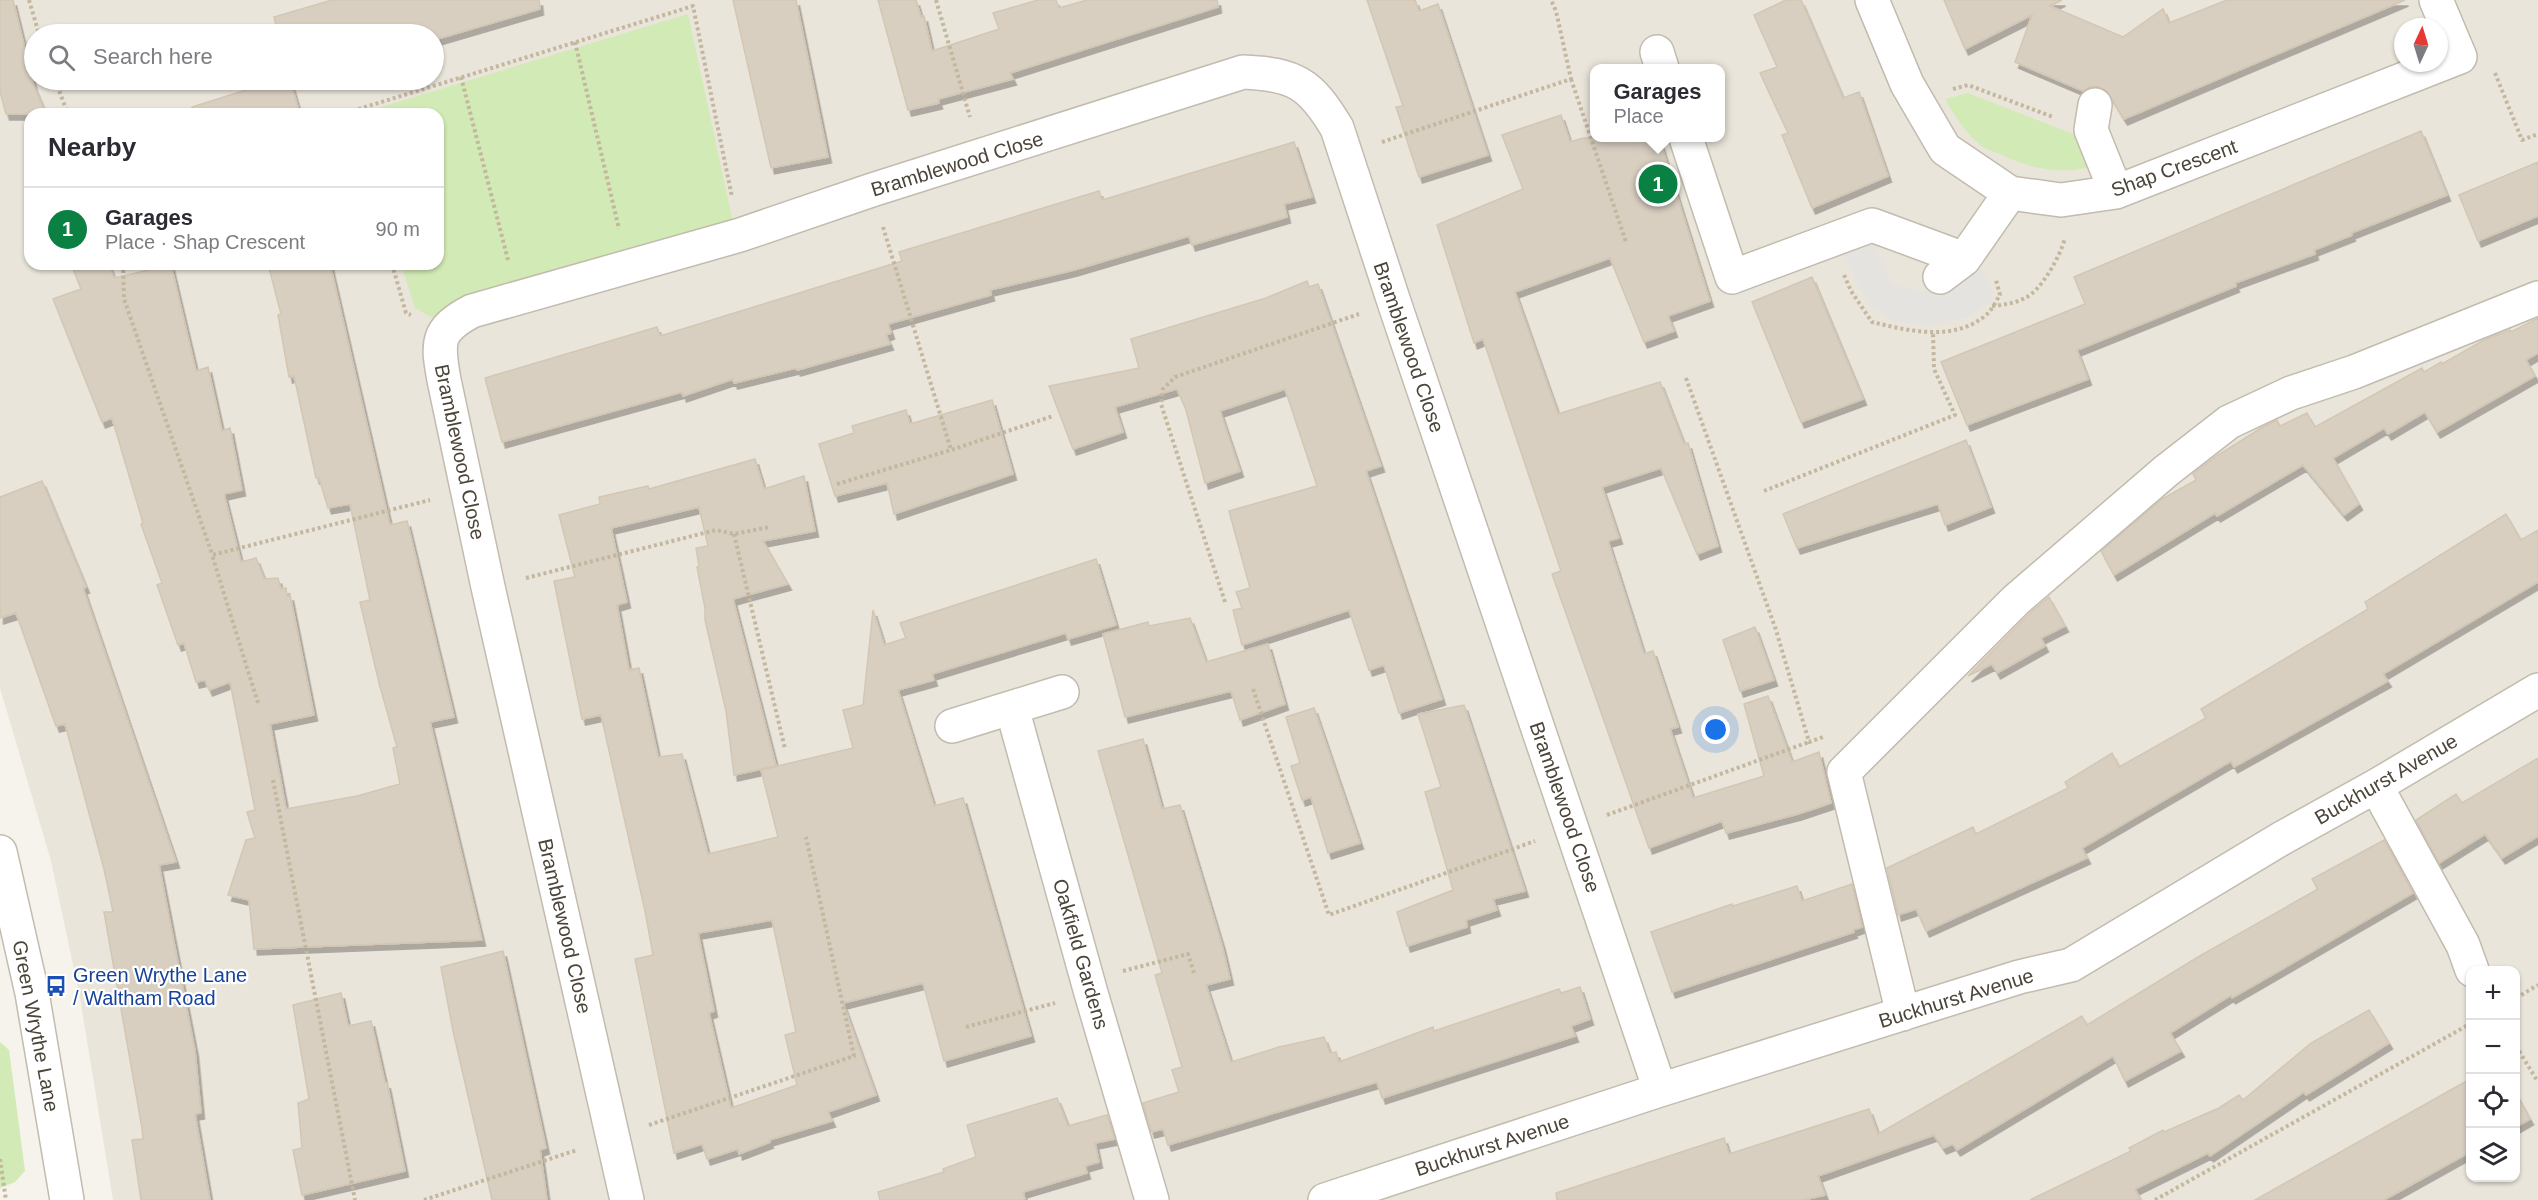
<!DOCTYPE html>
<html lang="en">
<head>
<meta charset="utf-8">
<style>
	:root { --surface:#fff; --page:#f2f2f3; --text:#2b2b33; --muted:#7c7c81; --line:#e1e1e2; --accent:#0b8043 }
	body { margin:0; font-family:Helvetica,sans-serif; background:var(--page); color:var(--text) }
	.controls { position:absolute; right:18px; bottom:18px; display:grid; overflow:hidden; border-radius:12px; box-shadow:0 2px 4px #0004 }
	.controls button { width:54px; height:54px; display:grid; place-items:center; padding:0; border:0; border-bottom:2px solid var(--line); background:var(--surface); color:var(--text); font:30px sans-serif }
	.compass { position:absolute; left:2394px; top:18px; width:54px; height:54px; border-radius:50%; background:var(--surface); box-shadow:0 2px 4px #0004; rotate:4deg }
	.you { position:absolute; left:1716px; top:730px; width:21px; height:21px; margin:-15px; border:4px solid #fff; border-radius:50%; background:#1a73e8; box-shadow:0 0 0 9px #1a73e833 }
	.badge { display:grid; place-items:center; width:39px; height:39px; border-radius:50%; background:var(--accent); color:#fff; font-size:20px; font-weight:700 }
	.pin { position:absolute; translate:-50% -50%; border:3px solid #fff; box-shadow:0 2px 6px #0006 }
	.popup { position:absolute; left:1590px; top:64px; width:135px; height:78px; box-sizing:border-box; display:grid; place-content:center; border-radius:12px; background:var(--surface); filter:drop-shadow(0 2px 4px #0005); font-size:20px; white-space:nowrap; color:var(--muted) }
	.popup b { font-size:22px; color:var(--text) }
	.popup::after { content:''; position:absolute; left:50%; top:100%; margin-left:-12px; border:12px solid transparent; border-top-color:var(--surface) }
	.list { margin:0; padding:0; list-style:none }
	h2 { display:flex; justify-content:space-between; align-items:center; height:78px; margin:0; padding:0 24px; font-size:26px }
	h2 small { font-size:20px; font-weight:400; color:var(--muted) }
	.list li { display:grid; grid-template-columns:39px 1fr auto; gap:18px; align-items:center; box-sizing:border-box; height:84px; padding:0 24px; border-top:2px solid var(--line) }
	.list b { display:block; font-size:22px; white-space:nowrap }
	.list p { margin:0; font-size:20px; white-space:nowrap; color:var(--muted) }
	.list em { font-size:20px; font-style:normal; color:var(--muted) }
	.icon { flex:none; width:33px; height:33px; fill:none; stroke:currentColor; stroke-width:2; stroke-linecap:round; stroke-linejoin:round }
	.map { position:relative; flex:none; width:2538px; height:1200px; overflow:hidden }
	.search { position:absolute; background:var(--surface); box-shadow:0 2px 4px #0004; left:24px; top:24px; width:420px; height:66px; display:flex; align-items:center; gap:15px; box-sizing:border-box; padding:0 21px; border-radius:33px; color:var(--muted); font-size:22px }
	.panel { position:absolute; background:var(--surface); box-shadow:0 2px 4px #0004; left:24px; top:108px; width:420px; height:162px; border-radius:18px }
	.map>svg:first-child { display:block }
</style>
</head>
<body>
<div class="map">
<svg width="2538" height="1200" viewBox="0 0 2538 1200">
	<defs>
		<filter id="shadow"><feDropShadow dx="3.5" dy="6" stdDeviation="0" flood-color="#0004"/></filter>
	</defs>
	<rect width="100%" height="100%" fill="#f6f3ec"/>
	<path fill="#eae5da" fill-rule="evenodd" d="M0,0H2538V1200H113L80,998L51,861L0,688ZM2403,27H2439V63H2403ZM34,34H434V80H34ZM1595,68H1721V138H1595ZM30,114H438V264H30ZM2470,970H2516V1178H2470Z"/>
	<path fill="#d2eab5" d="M688,14L734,227L438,321L415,308L401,264H438V114H358Z
		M1968,93L2078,136L2090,167C2058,175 2029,168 2000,154C1993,151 1984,149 1979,144C1964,131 1955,116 1945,99Z
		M0,1042L9,1050L25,1171L15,1182L0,1188Z"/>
	<path fill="#e5e3e0" d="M1872,238L1891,283L1921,292L1953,285L1980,264L1992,291V302L1967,317L1937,324L1896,322L1870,307L1839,247Z"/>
	<path fill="#d8cfc1" stroke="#d3c7b4" stroke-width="1.5" fill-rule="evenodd" filter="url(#shadow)" d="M0,0H13L34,86L46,114H6L0,92Z
		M332,0H539L540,9L434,40V34H278L274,17Z
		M733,0H796L828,157L771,168Z
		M878,0H916L921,17L924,16L932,51L999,29L993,13L1038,0H1056L1059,8L1087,0H1217L1218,7L1010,73L1013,79L938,99L939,103L908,110Z
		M1367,0H1415L1419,11L1438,4L1488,155L1419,177L1396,107L1403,106Z
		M1786,0H1801L1843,98L1859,92L1888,176L1812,208L1782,135L1788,133L1760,73L1777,67L1754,15Z
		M1944,0H2062L2050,6L2123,37L2163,9L2169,23L2227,0H2405L2124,119L2106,90L2097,86L2089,87L2083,91L2015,62L2032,15L1965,49Z
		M277,80H290L300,114H193L192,107Z
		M1561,115L1570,142L1583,138H1659L1710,301L1668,316L1674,331L1644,342L1610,258L1515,292L1558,414L1660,382L1684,444L1688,443L1718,546L1697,554L1661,468L1602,487L1619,538L1608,541L1644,654L1653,651L1678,727L1670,729L1693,798L1764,776L1744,704L1768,696L1792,762L1819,752L1831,803L1798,814L1726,833L1722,821L1649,848L1552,574L1561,571L1483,339L1474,343L1437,225L1523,189L1502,135Z
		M2421,131L2447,195L2351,233L2352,235L2314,250L2315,254L2235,283L2236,286L2077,350L2088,379L1967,425L1941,362L2085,304L2074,277Z
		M1294,142L1312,197L1284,204L1287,217L1192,245L1189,236L1074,270L990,290L991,295L888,324L891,333L886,335L890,344L797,370L796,368L734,383L733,379L683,396L682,392L502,442L485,378L657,327L660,336L902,261L899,252L1099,191L1102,200Z
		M2538,162V216L2478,241L2459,195Z
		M71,264H109L114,278L171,265L196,371L208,367L222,431L230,428L242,490L224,494L241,562L256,558L264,579L278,578L281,589L286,588L287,596L290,595L314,715L270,724L286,809L357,796L400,784L393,748L397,747L379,683L360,602L370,600L350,504L328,508L319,478H316L294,376L289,377L278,315L281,314L268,264H330L390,525L407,521L454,717L430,722L482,940L254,949L249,900L228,895L246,840L255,838L247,812L255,810L230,682L209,690L205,680L196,682L184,643L178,645L157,585L162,583L141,524L143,523L112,418L102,422L53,299L81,289Z
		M1812,277L1863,399L1801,422L1752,302Z
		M1307,281L1309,287L1318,284L1381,466L1366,471L1442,699L1399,713L1384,665L1369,670L1349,610L1242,645L1233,610L1242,608L1236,592L1250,588L1229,511L1317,486L1285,389L1220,411L1240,471L1205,483L1186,410L1177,389L1115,407L1123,432L1073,449L1049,386L1139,368L1131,339L1266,298Z
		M2538,318V353L2526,360L2535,376L2437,432L2425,412L2388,434L2384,428L2333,458L2359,504L2344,515L2303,465L2217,516L2215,513L2114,575L2101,551L2162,499L2196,480L2193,474L2215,457L2261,428L2277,420L2280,426L2307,413L2315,427L2422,368L2424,372L2441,362L2442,364L2484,340L2510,330L2511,332Z
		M992,400L1013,474L894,514L887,483L835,496L819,444L854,433L852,426L906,410L910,424Z
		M1966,440L1991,507L1945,525L1938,504L1797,548L1783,514Z
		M755,459L764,489L804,476L815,531L763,541L788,584L733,599L776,766L734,775L726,711L705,620V608L697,567L699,566L696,548L708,546L699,507L611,528L627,602L617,605L629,670L639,668L658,757L682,754L708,854L778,837L761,770L853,748L843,710L863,705L873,610L884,645L906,638L900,623L1096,559L1116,625L1068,639L1066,633L932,674L934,680L898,690L934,806L963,798L1031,1036L944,1061L923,983L843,1003L876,1095L828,1112L832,1121L769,1140L770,1142L739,1154L738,1149L707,1159L702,1144L674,1153L635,959L653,955L645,911L601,715L582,719L554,581L575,577L559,515L600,504L599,497L648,486L649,489ZM772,920L796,1032L785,1035L797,1085L731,1108L709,1013L714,1011L698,933Z
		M42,481L86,587L83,588L176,862L159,865L195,1051L201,1113L195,1114L210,1200H141L132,1140L143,1139L142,1128L104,912H113L104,869L65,724L56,726L16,613L0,618V497Z
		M2506,514L2521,540L2538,530V582L2383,674L2388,681L2234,767L2231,761L2082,848L2087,858L1926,931L1916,909L1898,915L1887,868L1973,827L1976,834L2068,788L2065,782L2112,753L2119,767L2206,718L2201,709L2368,609L2365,602Z
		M2049,597L2065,626L2041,638L2045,646L1997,673L1992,664L1968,676L2029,614Z
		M1190,618L1206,662L1268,644L1285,704L1240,720L1231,691L1125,717L1103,634L1148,622L1149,626Z
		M1755,627L1774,680L1740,691L1723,640Z
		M1464,705L1525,891L1493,899L1497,910L1466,920L1467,927L1407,946L1397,912L1453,890L1425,792L1441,787L1418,714Z
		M1314,708L1360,843L1328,853L1311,797L1302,800L1291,766L1300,763L1286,717Z
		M1143,739L1162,809L1180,805L1222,945L1230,979L1206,985L1231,1062L1279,1047L1324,1037L1330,1053L1336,1052L1339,1062L1433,1027L1434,1031L1559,989L1561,993L1580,987L1590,1019L1571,1026L1575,1036L1382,1098L1377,1082L1168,1145L1163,1129L1151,1132L1143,1103L1179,1092L1172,1070L1182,1067L1155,975L1162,973L1098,751Z
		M2538,758V836L2502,858L2485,834L2439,863L2416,820L2456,794L2462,803Z
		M2384,840L2413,893L2232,998L2231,995L2170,1033L2181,1051L2125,1081L2113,1056L1957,1150L1953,1144L1943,1148L1934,1135L1818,1176L1825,1195L1804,1200H1557L1556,1193L1724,1138L1729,1154L1869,1109L1878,1134L2082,1016L2087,1025L2198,957L2318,889L2312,879Z
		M1852,884L1862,927L1853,930L1854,932L1672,992L1651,932L1732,904L1733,906L1797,886L1802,901Z
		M503,951L546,1148L540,1150L547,1200H492L453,1031L441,967Z
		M341,993L348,1026L371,1021L385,1083H387L405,1171L302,1195L293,1150L302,1148L298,1103L309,1099L293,1005Z
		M2369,1010L2389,1043L2306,1095L2304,1092L2210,1156L2208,1153L2135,1189L2141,1200H2030L2131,1151L2129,1148L2163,1130L2164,1132L2219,1108L2239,1095L2243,1100L2311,1043Z
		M2470,1079V1152L2384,1200H2255Z
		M2516,1093L2530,1119L2516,1127Z
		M1057,1098L1068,1126L1107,1115L1115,1139L1095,1143L1099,1162L1085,1166L1087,1173L1023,1192L1025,1200H880L878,1192L944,1172L943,1169L976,1157L967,1125Z"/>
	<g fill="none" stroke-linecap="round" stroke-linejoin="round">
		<defs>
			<path id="minor" d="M1872,0L1907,84L1945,149L2010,193L2061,200L2116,192L2460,57L2436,0
				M1657,52L1662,68
				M2095,105L2091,130L2116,192
				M1686,138L1732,277L1872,225L1964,259
				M1940,277L1964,259L2010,193
				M1012,708L1091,993L1152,1200
				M952,726L1062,692
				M2376,786L2463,945L2472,970
				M0,852L32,993L67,1200
				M1903,1014L1844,772L2016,600L2166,471L2229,422L2291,393L2354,372L2538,298
				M627,1200L488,587L444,380C437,342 436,330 472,311L740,235L872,190L1243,72C1295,74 1311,84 1337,128L1394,302L1660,1090
				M1325,1200L1660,1090L2019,977L2071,965L2284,837L2376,786L2538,690"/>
		</defs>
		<use href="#minor" stroke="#c2bbae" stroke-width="36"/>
		<path stroke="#c4b79f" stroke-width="4" stroke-dasharray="3 3" stroke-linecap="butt" d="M29,0L39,34
			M936,0L970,117
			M575,42L619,229
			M2495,73L2522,140L2538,134
			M461,77L508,260
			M1571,79L1626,242
			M55,80L68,114
			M1953,89L1968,85L2053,117
			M350,114L349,112L693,6L732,197
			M1382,142L1571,79L1556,11L1551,0
			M883,227L951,450L1053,416
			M123,264L124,299L212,554
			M392,264L406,313L411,315
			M1844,275L1851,291L1872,322C1909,331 1954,342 1986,315C1992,310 1996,301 2000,295L1996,280
			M1992,306C2004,305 2015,303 2025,298C2041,291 2061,255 2065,238
			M1686,378L1776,630L1809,742L1823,737
			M837,484L951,450
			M1764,491L1955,415L1934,369L1933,333
			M734,534L785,749
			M526,578L716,530L734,534L770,527
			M1225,602L1161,404L1163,389L1175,377L1359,314
			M1253,689L1329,915L1535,841
			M258,703L212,555L430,500
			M273,780L355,1200
			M1607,815L1809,742
			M1123,971L1188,954L1194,973
			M2516,998L2538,985
			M966,1027L1055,1003
			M2516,1046L2538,1082
			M649,1125L854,1056L806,837
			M0,1159L6,1200
			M424,1200L577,1150
			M2155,1200L2470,1024"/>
		<use href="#minor" stroke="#fff" stroke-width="33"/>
	</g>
	<defs>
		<symbol id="bus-bare" viewBox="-9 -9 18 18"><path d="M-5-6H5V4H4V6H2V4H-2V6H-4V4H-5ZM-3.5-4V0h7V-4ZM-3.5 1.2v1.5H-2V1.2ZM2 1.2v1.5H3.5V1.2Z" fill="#1a4fb4" stroke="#fff" stroke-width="2.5" paint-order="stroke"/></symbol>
	</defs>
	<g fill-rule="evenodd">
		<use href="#bus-bare" x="41" y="971" width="30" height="30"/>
	</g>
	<g text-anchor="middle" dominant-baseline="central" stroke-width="4.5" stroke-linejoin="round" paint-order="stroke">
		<g font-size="20" fill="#4b4439" stroke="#fff">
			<text transform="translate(957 164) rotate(-17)">Bramblewood Close</text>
			<text transform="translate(2174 168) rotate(-20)">Shap Crescent</text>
			<text transform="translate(1409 347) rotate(71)">Bramblewood Close</text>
			<text transform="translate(460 452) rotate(78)">Bramblewood Close</text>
			<text transform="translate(2386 779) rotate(-30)">Buckhurst Avenue</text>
			<text transform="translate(1565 807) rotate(71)">Bramblewood Close</text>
			<text transform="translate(565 926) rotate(77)">Bramblewood Close</text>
			<text transform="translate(1081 954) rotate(74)">Oakfield Gardens</text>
			<text transform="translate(1956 998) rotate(-17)">Buckhurst Avenue</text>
			<text transform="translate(36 1026) rotate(79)">Green Wrythe Lane</text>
			<text transform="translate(1492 1145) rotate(-18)">Buckhurst Avenue</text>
		</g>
		<g font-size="20" fill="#164399" stroke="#fff" text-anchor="start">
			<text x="73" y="975">Green Wrythe Lane<tspan x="73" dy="23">/ Waltham Road</tspan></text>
		</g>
	</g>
</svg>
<div class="controls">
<button>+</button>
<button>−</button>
<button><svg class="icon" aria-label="locate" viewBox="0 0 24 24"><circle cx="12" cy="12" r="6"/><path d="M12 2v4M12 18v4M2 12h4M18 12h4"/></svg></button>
<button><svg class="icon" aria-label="layers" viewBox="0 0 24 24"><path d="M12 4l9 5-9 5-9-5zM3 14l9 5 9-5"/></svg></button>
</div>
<svg class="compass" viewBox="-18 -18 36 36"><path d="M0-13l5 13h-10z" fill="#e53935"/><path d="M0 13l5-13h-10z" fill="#7c7c81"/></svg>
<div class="you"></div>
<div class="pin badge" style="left:1658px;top:184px">1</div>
<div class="popup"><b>Garages</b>Place</div>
<div class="search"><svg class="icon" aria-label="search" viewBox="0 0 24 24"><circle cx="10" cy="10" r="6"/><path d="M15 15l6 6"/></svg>Search here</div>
<section class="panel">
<h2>Nearby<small></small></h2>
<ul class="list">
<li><span class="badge">1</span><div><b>Garages</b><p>Place · Shap Crescent</p></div><em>90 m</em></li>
</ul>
</section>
</div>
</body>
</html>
